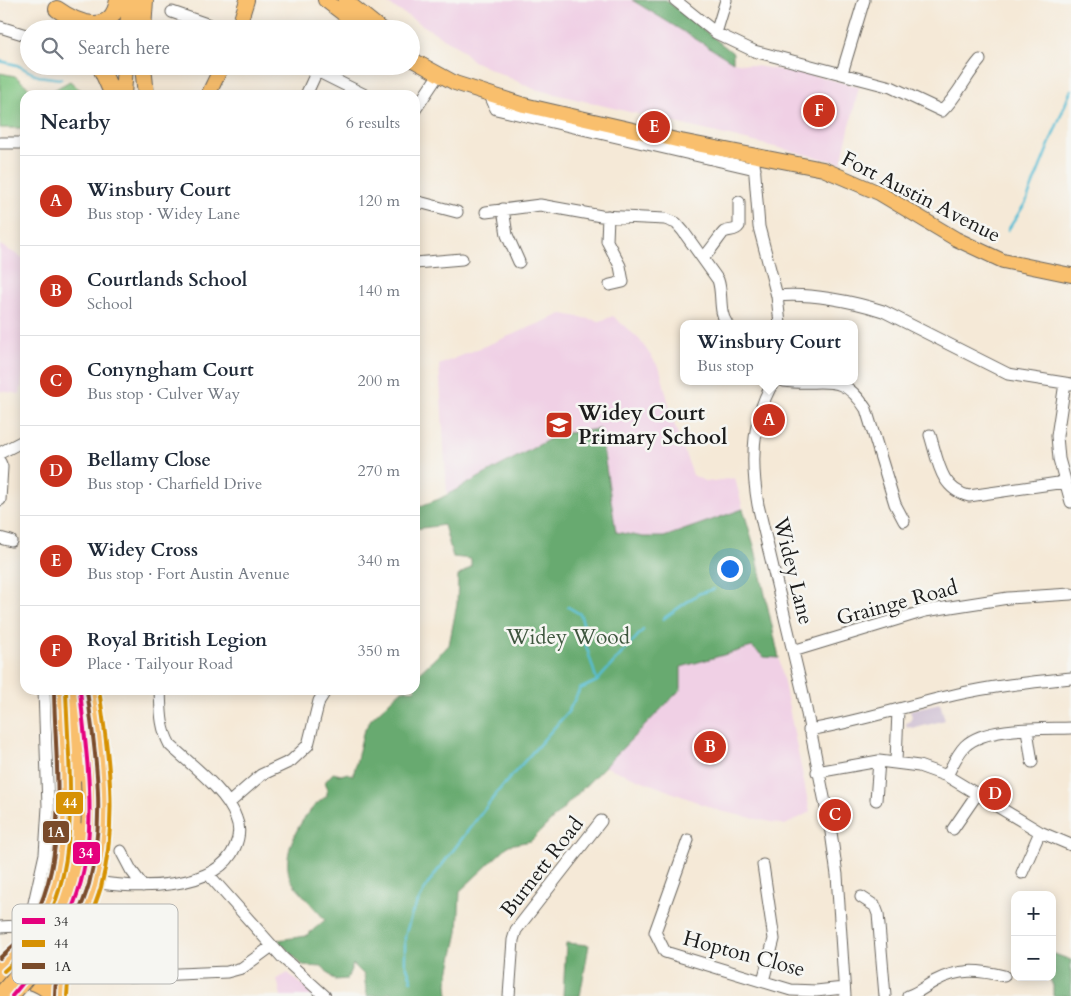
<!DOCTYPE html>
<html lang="en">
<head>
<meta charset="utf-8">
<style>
	:root { --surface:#fff; --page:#f2f2f3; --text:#1f2937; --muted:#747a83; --line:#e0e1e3; --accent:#c8321e }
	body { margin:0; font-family:Cardo,serif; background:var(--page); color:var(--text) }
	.controls { position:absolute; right:15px; bottom:15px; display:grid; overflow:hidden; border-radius:10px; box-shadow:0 2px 12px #0003 }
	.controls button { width:45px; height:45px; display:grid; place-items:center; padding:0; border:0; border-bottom:1px solid var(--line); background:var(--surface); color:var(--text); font:25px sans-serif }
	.you { position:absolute; left:729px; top:568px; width:18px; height:18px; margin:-12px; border:4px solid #fff; border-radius:50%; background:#1a73e8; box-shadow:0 0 0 8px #1a73e833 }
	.badge { display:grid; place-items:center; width:32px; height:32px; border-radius:50%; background:var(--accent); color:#fff; font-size:16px; font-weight:700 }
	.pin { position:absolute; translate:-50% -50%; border:2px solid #fff; box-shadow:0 1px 5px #0006 }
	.popup { position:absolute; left:680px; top:320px; width:178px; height:65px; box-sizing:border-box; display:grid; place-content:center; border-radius:10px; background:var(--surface); filter:drop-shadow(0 1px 4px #0005); font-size:16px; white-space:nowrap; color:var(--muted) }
	.popup b { font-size:19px; color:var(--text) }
	.popup::after { content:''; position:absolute; left:50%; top:100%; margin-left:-10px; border:10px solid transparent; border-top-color:var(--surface) }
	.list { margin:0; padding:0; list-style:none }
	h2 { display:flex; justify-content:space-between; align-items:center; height:65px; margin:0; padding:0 20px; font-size:21px }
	h2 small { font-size:16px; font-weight:400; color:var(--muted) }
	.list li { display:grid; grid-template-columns:32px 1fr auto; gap:15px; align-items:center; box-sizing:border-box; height:90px; padding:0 20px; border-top:1px solid var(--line) }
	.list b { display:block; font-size:19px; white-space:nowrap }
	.list p { margin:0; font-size:16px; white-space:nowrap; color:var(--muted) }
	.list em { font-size:16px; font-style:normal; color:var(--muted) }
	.icon { flex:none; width:28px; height:28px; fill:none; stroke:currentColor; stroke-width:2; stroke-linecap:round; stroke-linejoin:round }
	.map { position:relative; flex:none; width:1071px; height:996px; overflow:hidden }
	.search { position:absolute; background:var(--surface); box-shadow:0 2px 12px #0003; left:20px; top:20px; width:400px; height:55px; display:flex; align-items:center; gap:12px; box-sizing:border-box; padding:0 18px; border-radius:28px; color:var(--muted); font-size:19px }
	.panel { position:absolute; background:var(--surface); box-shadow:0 2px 12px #0003; left:20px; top:90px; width:400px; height:605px; border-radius:15px }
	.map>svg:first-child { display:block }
</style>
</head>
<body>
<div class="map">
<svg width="1071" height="996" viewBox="0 0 1071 996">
	<rect width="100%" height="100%" fill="#f6f6f2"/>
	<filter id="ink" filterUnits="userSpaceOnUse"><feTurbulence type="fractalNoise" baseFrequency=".02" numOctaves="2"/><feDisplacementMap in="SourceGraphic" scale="10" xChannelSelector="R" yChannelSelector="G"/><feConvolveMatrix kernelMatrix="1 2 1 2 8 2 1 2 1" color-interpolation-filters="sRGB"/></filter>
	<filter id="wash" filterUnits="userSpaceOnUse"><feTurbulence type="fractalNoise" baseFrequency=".0096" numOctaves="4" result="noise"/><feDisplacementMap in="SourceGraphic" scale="20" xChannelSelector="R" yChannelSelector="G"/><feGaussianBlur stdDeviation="1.12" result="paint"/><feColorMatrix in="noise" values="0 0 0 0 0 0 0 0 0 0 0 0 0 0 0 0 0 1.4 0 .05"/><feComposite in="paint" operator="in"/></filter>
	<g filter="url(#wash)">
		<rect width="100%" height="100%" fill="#f5e9d7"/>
		<path fill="#f0d0e5" d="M382,0H632L733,62L826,78L859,87L841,163L534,89L473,61L461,49Z
			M0,245L25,259V365L20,394L0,391Z
			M562,314L600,321L613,316L639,339L660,369L673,421L693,475L706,482L735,478L743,509L664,537H643L615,532L600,430L559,434L447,494L439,365Z
			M752,646L764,657L779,658L810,812L785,825L720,811L604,766L681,689V667Z
			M288,973L316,996H281L277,979Z"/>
		<path fill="#cebed2" d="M940,703L945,720L916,728L907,727L906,723L910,721L912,717L910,710Z"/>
		<path fill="#80c581" stroke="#4e704e" d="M0,73L15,76L30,89L52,91L70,81L85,95H25V128H0Z"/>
		<path fill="#68aa6f" stroke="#426346" d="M632,0H666L733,53V62Z
			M600,429L616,532L643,537H664L743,509L755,549L779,658L764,657L752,647L681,667V689L531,841L509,845L460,891L458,932L447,983L448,996H393L391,992L383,996H367L364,975L353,964L347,979L334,980L323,967L303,966L278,940L306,936L325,920C318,911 294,887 290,878C280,850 304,810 327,796V787L325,782L333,773L341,775L348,773L353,776L363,733L371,719L402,690H415V677L449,645L457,604L458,576L471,567V559L453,557L444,525L415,529V508L439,499L559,434Z
			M566,943L589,945L580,996H563Z
			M1052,953L1071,960V996H1053V986L1049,977H1052Z"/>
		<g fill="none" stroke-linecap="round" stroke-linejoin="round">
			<path stroke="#57bed5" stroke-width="2.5" d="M0,61L17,65L38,76L61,79
				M1008,230L1026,202L1071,90
				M568,607L580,614L583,623L584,639L597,681
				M663,619L698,594L714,589
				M412,981L405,962V936L412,913L429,882L499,790L568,712L580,689L597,681L643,630"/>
		</g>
	</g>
	<g filter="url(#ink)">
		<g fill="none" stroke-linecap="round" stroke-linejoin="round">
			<defs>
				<path id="minor" d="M675,0L716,33L754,51L891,87L942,111C958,96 966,76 980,60
					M172,12L221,29
					M0,27L29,36
					M716,33L726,0
					M307,66L365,95
					M842,73L864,0
					M306,95L317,71
					M490,95L496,109L755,169
					M415,110L439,74
					M0,143H25
					M754,162L759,227L777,296L780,324
					M415,201L457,212
					M503,209L507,235L519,262
					M486,212L540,205L601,216L665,219L676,223L683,231L718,280C723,294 718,311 727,324
					M608,216L607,241L620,266L623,282L610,285
					M703,258C710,252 721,234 724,232C730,229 735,232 739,226V202
					M415,263L462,259
					M777,296C810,293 852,301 883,311L1008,374L1071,384
					M774,381C751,418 751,465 758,505L802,689L831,832L837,875L845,996
					M784,381C822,387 841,369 866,409L895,504L904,521
					M1065,383L1057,436L1059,459L1071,502
					M930,435C938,460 940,489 969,496L1065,482
					M0,453L25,440
					M0,462L2,467L0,500
					M0,538L11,541
					M793,651L925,611L1008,598L1071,594
					M809,730C858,722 905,706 954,695C992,686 1032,682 1071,678
					M1027,730L1032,762
					M896,762L898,710
					M817,772L879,761L919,766L947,776L1040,832L1071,845
					M947,776C952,766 957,754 965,746C985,726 1043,729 1071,728
					M876,800L879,761
					M229,803L261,775L291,761L308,745L319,701L326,690
					M953,829L977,794
					M688,840L655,932L665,952L791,990L816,991L844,988
					M121,851L131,870L143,886
					M763,865L774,939L763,981
					M1022,873L1040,832
					M208,874L282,957L325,996
					M96,882C134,889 217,891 235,847C239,838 240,827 236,818C228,792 190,764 170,745C160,727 161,710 160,690
					M861,897L875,906L878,914L885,996
					M0,927L18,926L32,912L45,854L48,807L44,690
					M119,973L130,976L227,972L242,968L272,946
					M509,996L513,940L516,930L601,821
					M908,996C918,993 926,986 935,981C959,968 979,970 1004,976"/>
				<path id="major" d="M325,0L363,29
					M345,0L381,29
					M238,29L247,0
					M411,59L455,83L524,105L681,141L823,169L879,193L956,239L1003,261L1071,275
					M208,95L222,66
					M70,690L80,808L79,831
					M80,690L88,780"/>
				<path id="highway" d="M57,9C78,24 112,37 118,0
					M128,29L130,0
					M143,29L145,0
					M100,66L113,95
					M143,66L146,95
					M123,95L125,66
					M0,967C85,902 59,783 60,690
					M0,980C22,977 39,980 54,996
					M61,996C58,956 86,922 95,884C113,817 103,757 93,690"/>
			</defs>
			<use href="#minor" stroke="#68645d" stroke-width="13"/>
			<use href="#major" stroke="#68645d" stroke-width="16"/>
			<use href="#highway" stroke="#68645d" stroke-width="18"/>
			<use href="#minor" stroke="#fff" stroke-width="11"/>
			<use href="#major" stroke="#f9bf6d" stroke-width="14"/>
			<use href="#highway" stroke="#f9bf6d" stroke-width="16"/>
			<defs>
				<path id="major-bridge" d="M47,935C67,903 76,868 79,831
					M0,994L35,953
					M12,996C75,923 93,877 88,780"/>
			</defs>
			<use href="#major-bridge" stroke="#68645d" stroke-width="16" stroke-linecap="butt"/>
			<use href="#major-bridge" stroke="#f9bf6d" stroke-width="14"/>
			<defs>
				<path id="bus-1" d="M12,996C33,971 55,945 69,915C102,844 87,765 80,690"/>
				<path id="bus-2" d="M4,971C13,963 23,954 31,945C85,880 68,768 66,690
					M67,996C68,956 90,925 101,887C118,822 109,756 99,690"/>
				<path id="bus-3" d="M0,958C7,951 16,944 22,937C72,873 55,766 54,690
					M55,996C55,955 78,922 89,884C106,820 96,755 87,691"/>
			</defs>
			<use href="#bus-1" stroke="#f6f6f2" stroke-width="8"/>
			<use href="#bus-2" stroke="#f6f6f2" stroke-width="8"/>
			<use href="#bus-3" stroke="#f6f6f2" stroke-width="8"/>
			<use href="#bus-1" stroke="#e5007d" stroke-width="4"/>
			<use href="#bus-2" stroke="#d69104" stroke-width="4"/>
			<use href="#bus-3" stroke="#7a4b2a" stroke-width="4"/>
		</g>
	</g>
	<defs>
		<symbol id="school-square" viewBox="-11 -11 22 22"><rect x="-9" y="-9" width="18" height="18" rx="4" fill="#c8321e" stroke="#f6f6f2"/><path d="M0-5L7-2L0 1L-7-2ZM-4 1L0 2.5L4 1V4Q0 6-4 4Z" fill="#fff"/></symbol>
	</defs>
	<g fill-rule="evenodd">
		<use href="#school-square" x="543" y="409" width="32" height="32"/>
	</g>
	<g text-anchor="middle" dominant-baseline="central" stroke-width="5" stroke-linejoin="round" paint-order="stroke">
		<g font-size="21" fill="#1c1c1c" stroke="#f6f6f2">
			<text transform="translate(921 197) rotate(27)">Fort Austin Avenue</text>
			<text transform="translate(793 571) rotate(76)">Widey Lane</text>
			<text transform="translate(897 603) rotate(-15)">Grainge Road</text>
			<text transform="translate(542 867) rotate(-52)">Burnett Road</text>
			<text transform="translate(744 954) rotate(15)">Hopton Close</text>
		</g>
		<g font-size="21" font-weight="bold" fill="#1c1c1c" stroke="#f6f6f2" text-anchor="start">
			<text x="578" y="413">Widey Court<tspan x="578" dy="24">Primary School</tspan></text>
		</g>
		<g font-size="21" fill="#3f573f" stroke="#f6f6f2">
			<text x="568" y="637">Widey Wood</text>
		</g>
	</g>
	<rect x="12" y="904" width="166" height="80" rx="8" fill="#f6f6f2" stroke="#b5b5b2" stroke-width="1"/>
	<rect x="22" y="918" width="23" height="6" fill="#e5007d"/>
	<rect x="22" y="940" width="23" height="7" fill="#d69104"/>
	<rect x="22" y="963" width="23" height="6" fill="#7a4b2a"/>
	<g font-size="14" fill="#1c1c1c">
		<text x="54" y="926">34</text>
		<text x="54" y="948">44</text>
		<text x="54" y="971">1A</text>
	</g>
	<g stroke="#f6f6f2" stroke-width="2">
		<rect x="55" y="791" width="29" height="24" rx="5" fill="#d69104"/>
		<rect x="42" y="820" width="28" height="24" rx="5" fill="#7a4b2a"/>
		<rect x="72" y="841" width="29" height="24" rx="5" fill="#e5007d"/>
	</g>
	<g font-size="14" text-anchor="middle" font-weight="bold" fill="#fff">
		<text x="70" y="808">44</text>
		<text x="56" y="837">1A</text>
		<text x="86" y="858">34</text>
	</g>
</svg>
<div class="controls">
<button>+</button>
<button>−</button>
</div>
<div class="you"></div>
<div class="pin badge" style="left:769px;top:420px">A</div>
<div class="popup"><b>Winsbury Court</b>Bus stop</div>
<div class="pin badge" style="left:710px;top:747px">B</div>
<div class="pin badge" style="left:835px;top:815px">C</div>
<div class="pin badge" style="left:995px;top:794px">D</div>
<div class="pin badge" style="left:654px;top:127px">E</div>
<div class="pin badge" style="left:819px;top:111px">F</div>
<div class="search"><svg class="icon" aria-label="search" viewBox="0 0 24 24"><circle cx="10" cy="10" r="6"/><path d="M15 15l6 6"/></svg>Search here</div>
<section class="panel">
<h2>Nearby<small>6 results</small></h2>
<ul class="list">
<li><span class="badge">A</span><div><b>Winsbury Court</b><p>Bus stop · Widey Lane</p></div><em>120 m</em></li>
<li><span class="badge">B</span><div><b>Courtlands School</b><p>School</p></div><em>140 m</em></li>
<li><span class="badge">C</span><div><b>Conyngham Court</b><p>Bus stop · Culver Way</p></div><em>200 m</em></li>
<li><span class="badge">D</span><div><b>Bellamy Close</b><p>Bus stop · Charfield Drive</p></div><em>270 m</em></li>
<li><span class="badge">E</span><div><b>Widey Cross</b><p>Bus stop · Fort Austin Avenue</p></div><em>340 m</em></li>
<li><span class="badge">F</span><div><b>Royal British Legion</b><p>Place · Tailyour Road</p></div><em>350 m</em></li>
</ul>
</section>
</div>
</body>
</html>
